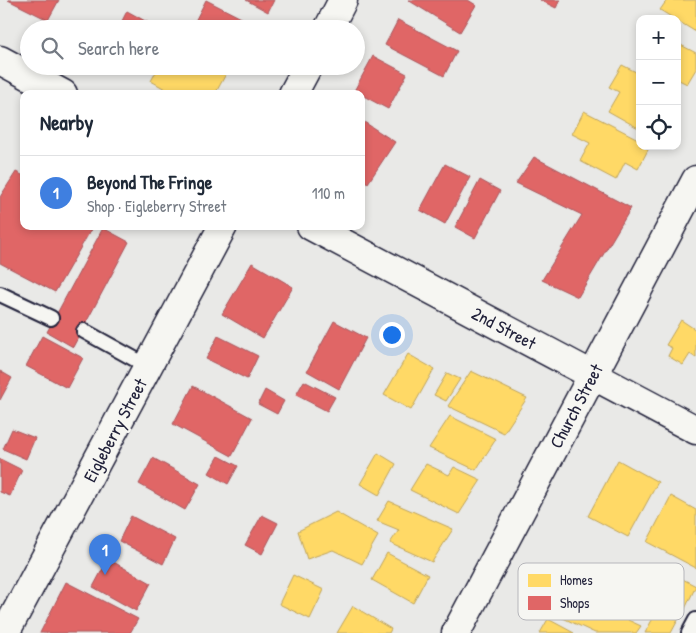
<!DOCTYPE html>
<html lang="en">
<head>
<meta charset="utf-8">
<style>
	:root { --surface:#fff; --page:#f2f2f3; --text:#1f2937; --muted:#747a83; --line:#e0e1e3; --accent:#22223b }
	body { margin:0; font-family:"Patrick Hand",sans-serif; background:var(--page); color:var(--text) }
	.controls { position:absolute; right:15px; top:15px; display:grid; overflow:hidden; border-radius:10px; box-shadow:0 2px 8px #0003 }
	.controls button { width:45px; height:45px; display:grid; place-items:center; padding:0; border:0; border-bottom:1px solid var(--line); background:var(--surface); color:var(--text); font:25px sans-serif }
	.you { position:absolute; left:391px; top:334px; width:18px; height:18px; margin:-12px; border:4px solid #fff; border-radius:50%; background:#1a73e8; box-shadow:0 0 0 8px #1a73e833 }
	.badge { display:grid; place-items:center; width:32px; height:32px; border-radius:50%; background:var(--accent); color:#fff; font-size:16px; font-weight:700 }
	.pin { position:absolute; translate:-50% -41px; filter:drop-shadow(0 1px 2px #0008) }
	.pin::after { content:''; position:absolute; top:26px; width:18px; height:15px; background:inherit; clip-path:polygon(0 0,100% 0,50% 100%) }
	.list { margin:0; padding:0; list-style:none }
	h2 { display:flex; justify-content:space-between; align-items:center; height:65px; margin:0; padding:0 20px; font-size:21px }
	h2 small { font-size:16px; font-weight:400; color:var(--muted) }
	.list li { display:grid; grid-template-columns:32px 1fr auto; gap:15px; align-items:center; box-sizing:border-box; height:75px; padding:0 20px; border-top:1px solid var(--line) }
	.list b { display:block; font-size:19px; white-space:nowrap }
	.list p { margin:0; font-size:16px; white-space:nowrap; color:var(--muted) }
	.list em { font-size:16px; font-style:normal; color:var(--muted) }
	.icon { flex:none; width:28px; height:28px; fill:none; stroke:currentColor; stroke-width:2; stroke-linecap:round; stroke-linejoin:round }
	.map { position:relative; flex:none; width:696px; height:633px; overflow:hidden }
	.search { position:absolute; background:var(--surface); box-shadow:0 2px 8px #0003; left:20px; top:20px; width:345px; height:55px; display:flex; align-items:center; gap:12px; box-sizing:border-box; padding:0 18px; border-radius:28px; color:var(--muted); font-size:19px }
	.panel { position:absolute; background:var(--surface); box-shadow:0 2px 8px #0003; left:20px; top:90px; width:345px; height:140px; border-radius:10px }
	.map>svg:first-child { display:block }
</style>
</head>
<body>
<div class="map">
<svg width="696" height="633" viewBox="0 0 696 633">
	<rect width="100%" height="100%" fill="#e9e9e7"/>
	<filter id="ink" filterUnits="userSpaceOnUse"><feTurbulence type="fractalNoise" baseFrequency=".02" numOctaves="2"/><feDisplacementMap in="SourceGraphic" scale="10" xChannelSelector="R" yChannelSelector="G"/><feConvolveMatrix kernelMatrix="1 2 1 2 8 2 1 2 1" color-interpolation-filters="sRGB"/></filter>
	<g filter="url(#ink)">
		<path fill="#ffd966" stroke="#bda259" d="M667,0H696V32L660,10Z
			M677,43L696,53V69L687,84L677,79Z
			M622,65L640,74V129L608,111L619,92L609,87Z
			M159,66H211L226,74L215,94H174L151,81Z
			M584,111L640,140V146H650L638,169L625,162L616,180L580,161L590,143L572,134Z
			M681,320L696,330V358L690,354L683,365L668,356L672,348L666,345Z
			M408,354L434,369L411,410L384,395Z
			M471,371L527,398L504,433L448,406Z
			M447,373L460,379L446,401L434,395Z
			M450,416L496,439L476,470L429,448Z
			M378,453L396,464L379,495L360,484Z
			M618,460L658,482L628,537L588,516Z
			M426,464L449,475L454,467L481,480L459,514L410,490Z
			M671,496L696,510V568L647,542Z
			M389,501L453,529L432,562L390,543L399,530L377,521Z
			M336,512L378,536L362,564L333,550L307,559L298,531Z
			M387,553L428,575L413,603L372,580Z
			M562,573L636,608L628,620L641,626L636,633H595L548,611L560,592L552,588Z
			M671,573L696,586L682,615L656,601Z
			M293,575L324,590L310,619L279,604Z
			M353,606L391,629L389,633H337Z
			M658,609L678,620L671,633H645Z
			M548,619L574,633H540Z"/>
		<path fill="#e06666" stroke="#a75259" d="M8,0H59L48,20Z
			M206,0L253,24L251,29H191Z
			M246,0H274L268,12Z
			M408,0H468L476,5L460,32Z
			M540,0H560L556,8Z
			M127,11L158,28V29H118Z
			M398,20L457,51L444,76L385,45Z
			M373,56L407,74L388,109L354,91Z
			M361,120L395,142L368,183L361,179Z
			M534,157L631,208L578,297L542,280L582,215L516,183Z
			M445,164L470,177L445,224L420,210Z
			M16,172L24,176V226H93L55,292L0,263V197Z
			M480,180L500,191L475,238L455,227Z
			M103,228L129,242L73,347L47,332Z
			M252,263L293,287L263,338L222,314Z
			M334,321L366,338L339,389L307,371Z
			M42,336L83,358L67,388L26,366Z
			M218,336L258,356L247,379L206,359Z
			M0,371L12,378L0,400Z
			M304,381L335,397L327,411L296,395Z
			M193,386L252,418L232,456L173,424Z
			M265,390L284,401L277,414L258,404Z
			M12,429L35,438L26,459L3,449Z
			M219,456L238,466L228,484L209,473Z
			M153,458L200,484L185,510L139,484Z
			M0,459L22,470L10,496L0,492Z
			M262,515L278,523L262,554L245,545Z
			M131,516L175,539L163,564L119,541Z
			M108,559L151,583L136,611L93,587Z
			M66,582L138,619L130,633H40Z"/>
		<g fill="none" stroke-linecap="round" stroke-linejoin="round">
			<defs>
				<path id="lane" d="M0,294L51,318
					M84,331L149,367
					M689,633L696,620"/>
				<path id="street" d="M328,29L343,0
					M0,60L63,94
					M293,94L308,66
					M311,226L696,430
					M5,633L223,226"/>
				<path id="secondary" d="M456,633L696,180"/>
			</defs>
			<use href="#lane" stroke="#22223b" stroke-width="18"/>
			<use href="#street" stroke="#22223b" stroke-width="31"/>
			<use href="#secondary" stroke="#22223b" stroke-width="31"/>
			<use href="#lane" stroke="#f6f6f2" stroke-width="14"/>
			<use href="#street" stroke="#f6f6f2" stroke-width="28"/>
			<use href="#secondary" stroke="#f6f6f2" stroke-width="28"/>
		</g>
	</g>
	<g text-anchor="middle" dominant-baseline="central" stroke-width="5" stroke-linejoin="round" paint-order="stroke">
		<g font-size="18" fill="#22223b" stroke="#f6f6f2">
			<text transform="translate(504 328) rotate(28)">2nd Street</text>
			<text transform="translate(576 406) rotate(-62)">Church Street</text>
			<text transform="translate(115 430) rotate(-62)">Eigleberry Street</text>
		</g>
	</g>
	<rect x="518" y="563" width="166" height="57" rx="8" fill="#f6f6f2" stroke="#b6b6bb" stroke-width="1"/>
	<rect x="528" y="574" width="23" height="13" fill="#ffd966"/>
	<rect x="528" y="596" width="23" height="14" fill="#e06666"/>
	<g font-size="14" fill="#22223b">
		<text x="560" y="585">Homes</text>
		<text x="560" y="608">Shops</text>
	</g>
</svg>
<div class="controls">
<button>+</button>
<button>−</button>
<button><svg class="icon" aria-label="locate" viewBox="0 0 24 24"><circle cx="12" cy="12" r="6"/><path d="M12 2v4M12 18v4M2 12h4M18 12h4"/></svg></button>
</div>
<div class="you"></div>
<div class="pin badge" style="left:105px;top:575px;background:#3f7fe0">1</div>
<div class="search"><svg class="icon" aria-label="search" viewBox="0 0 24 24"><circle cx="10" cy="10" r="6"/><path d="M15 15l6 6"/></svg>Search here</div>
<section class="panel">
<h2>Nearby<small></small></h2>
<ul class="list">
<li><span class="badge" style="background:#3f7fe0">1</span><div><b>Beyond The Fringe</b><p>Shop · Eigleberry Street</p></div><em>110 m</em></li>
</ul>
</section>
</div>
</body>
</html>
